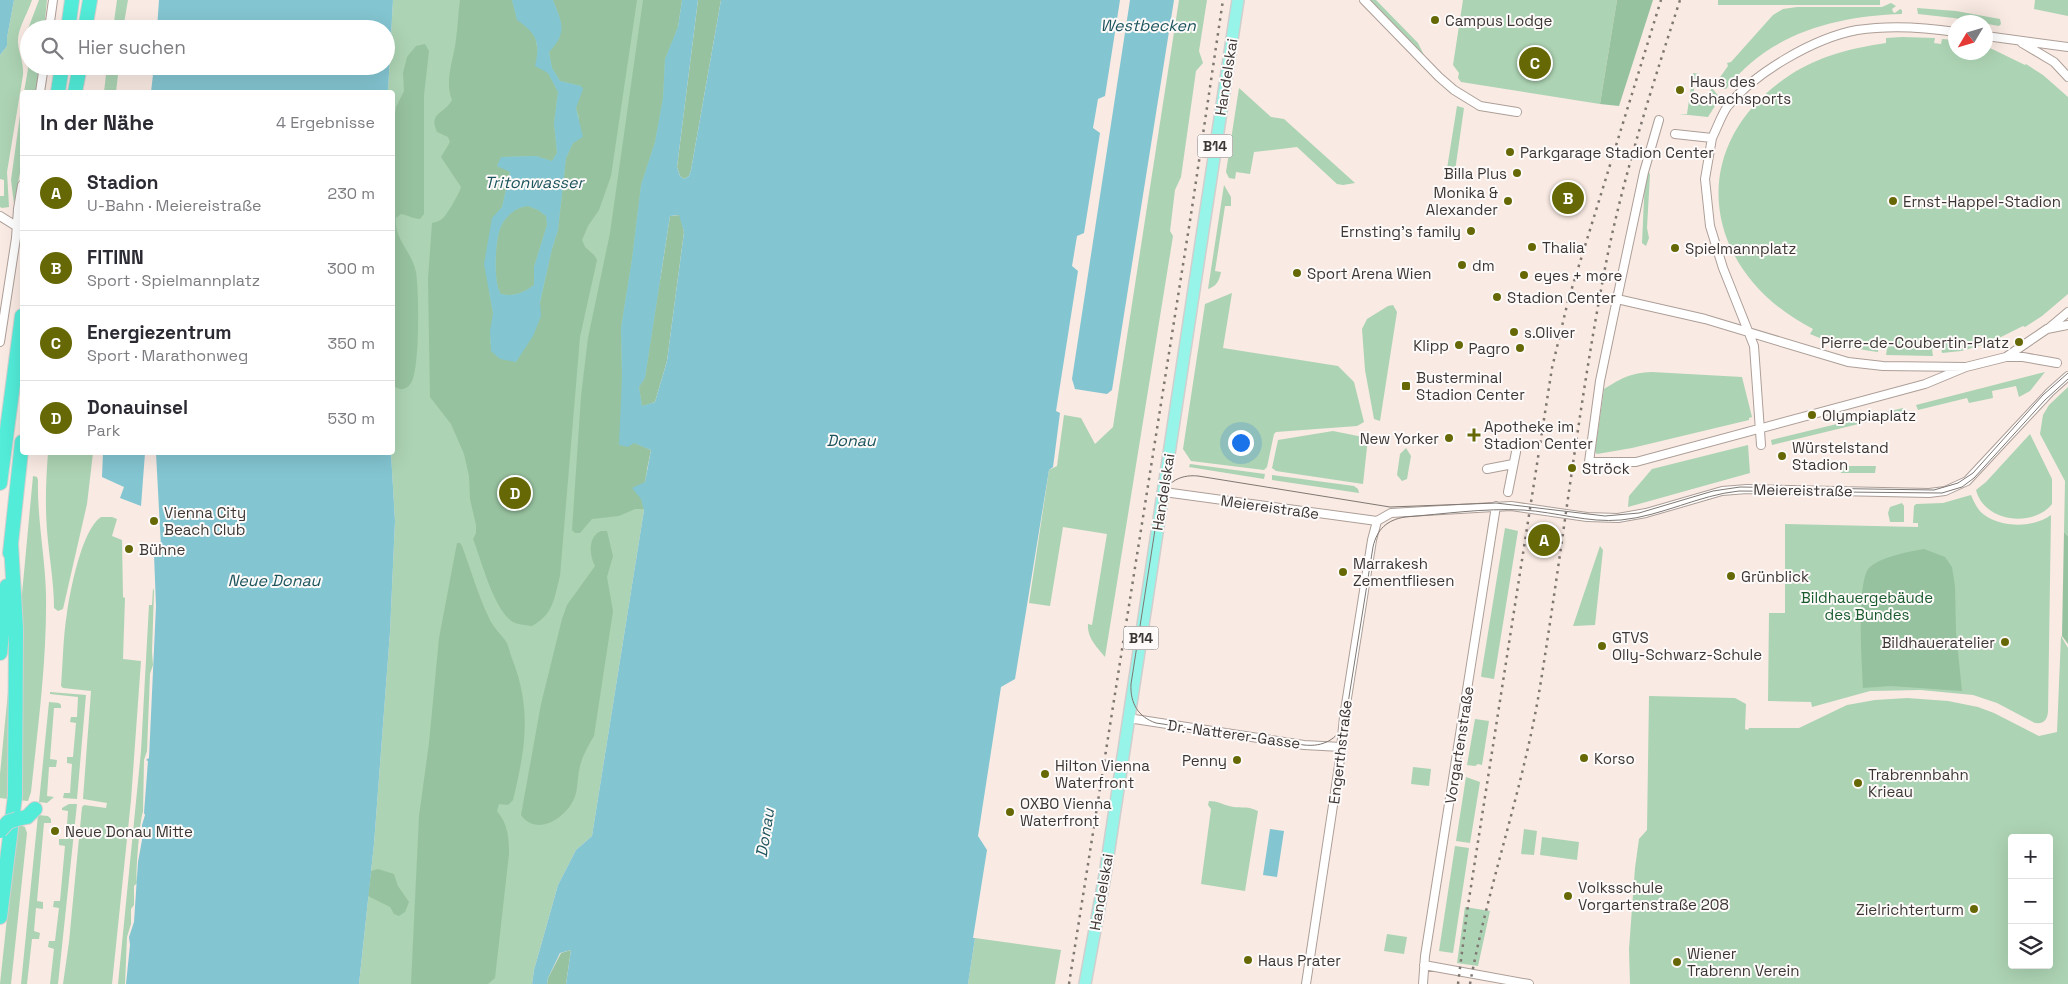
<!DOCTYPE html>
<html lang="de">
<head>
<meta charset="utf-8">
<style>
	:root { --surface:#fff; --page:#f7f7f7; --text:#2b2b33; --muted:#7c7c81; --line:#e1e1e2; --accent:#666805 }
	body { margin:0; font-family:"Space Grotesk",sans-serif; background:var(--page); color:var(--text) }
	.controls { position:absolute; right:15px; bottom:15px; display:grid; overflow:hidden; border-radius:5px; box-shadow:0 5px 20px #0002 }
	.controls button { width:45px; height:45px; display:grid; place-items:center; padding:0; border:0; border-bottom:1px solid var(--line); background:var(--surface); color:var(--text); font:25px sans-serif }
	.compass { position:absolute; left:1948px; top:15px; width:45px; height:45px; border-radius:50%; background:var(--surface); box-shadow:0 5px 20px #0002; rotate:232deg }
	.you { position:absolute; left:1240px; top:442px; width:18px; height:18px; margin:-12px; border:4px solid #fff; border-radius:50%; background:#1a73e8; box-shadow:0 0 0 8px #1a73e833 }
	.badge { display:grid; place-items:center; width:32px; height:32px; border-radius:50%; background:var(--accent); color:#fff; font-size:16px; font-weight:700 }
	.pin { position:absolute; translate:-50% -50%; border:2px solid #fff; box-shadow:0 1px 5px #0006 }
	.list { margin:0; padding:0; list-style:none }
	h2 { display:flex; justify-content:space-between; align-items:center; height:65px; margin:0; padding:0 20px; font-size:21px }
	h2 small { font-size:16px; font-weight:400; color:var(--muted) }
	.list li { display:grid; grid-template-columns:32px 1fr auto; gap:15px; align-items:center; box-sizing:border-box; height:75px; padding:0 20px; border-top:1px solid var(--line) }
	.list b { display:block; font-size:19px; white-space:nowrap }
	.list p { margin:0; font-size:16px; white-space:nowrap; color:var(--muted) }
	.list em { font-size:16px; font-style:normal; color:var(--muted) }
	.icon { flex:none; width:28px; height:28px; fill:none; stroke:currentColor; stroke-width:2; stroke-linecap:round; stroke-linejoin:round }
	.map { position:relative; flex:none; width:2068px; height:984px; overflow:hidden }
	.search { position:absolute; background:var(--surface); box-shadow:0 5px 20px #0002; left:20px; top:20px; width:375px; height:55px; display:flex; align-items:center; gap:12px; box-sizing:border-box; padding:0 18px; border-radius:28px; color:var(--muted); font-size:19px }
	.panel { position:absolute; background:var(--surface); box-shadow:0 5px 20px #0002; left:20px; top:90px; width:375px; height:365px; border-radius:5px }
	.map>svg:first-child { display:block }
</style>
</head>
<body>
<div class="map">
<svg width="2068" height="984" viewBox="0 0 2068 984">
	<rect width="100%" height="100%" fill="#f9eae3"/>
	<path fill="#acd3b3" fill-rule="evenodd" d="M14,0H32C28,13 17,29 18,43C19,54 24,63 23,75L7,172L9,207L2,208L0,207V196H4V180L0,179V55L7,46V38Z
		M39,0H47L44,29H29V66H41L36,92H24L28,69L23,42Z
		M117,0H128L123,29H113Z
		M393,0H682L678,27L644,510L592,836L576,850L558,885L534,970L532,984H359L374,844L390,632L395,521L391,453L392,452V92H388Z
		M1179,0H1207L1199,51L1203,63L1196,71L1181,177L1175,190L1170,231L1173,236L1105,657C1097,647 1087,638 1088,624L1092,625L1107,534L1063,527L1050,606L1029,603L1049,470L1057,466L1064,415L1081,418L1095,444L1113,427Z
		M1370,0H1376L1418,43L1425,57Z
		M1463,0H1617L1600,104L1461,82L1458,78L1459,73L1453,65Z
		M1718,0H1880V5H1718Z
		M2035,0H2068V16L2034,9Z
		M1891,3L1896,6L1892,9L1893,12L1895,13L1900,9L1902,10V14C1836,16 1769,33 1726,89L1721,88L1716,83L1728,66L1727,63L1731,62L1773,15L1783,9L1797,7H1882Z
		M1917,8L1956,11L2000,19L2001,24L1999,26L1954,18L1918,14Z
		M1902,37L1935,38L1934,43L1941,44L1942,39L1955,40L1956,52H1986V48H1990L2025,65L2026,64L2043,75L2068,97V294L2042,316L2025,327L2023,326L1989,343L1961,351L1942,353L1941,348L1932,349L1933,356L1886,355L1887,349L1878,348V352C1854,349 1833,344 1810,334L1813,329C1703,273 1681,147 1790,75C1819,56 1852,48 1886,43V38Z
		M107,66H119L116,92H104Z
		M1693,73L1699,74L1695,80L1693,99L1702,105L1712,88L1720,98L1708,117L1679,114H1687Z
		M1239,88L1271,117L1284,119L1355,183L1343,185L1337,184L1297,147L1254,152L1250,174L1236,172L1235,179L1229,178L1226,172Z
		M22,101V162L14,204L11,180Z
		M1457,106L1464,108L1455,171L1450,175H1446Z
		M1648,172L1650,174L1647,228L1649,238L1646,246L1642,243L1645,178Z
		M1224,185L1231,197V206H1225L1215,271L1221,272C1219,281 1217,286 1208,289Z
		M1232,293L1223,348L1338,366L1354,382L1364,422L1357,426L1276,432L1274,434L1267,467L1264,470L1191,461L1183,449L1205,304Z
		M1393,305L1397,312L1380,421L1374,419L1365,370L1362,329L1367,319L1388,306Z
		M1652,372L1742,377L1752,417L1749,418V420L1632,448L1597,454L1595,452L1604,389C1622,378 1630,373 1652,372Z
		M2045,372L2030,391L2019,397L2016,386L1992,391L1993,398L1969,403L1967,398L1918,410L1916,405Z
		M2068,387V536L2064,532L2065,481L2040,434L2043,415L2049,405Z
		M1903,408L1904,413L1772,445L1771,440Z
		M1333,431L1368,438L1363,484L1276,471L1272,468L1278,440Z
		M2030,434L2052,479V504C2033,528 1984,522 1976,490L1986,482Z
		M1748,445L1750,473L1628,507L1629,496L1652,469Z
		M1406,448L1411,456L1407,479L1402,481L1397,475L1400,454Z
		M48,453H93L87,504L63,609L58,611L54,608C54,582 49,557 47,530C45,504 46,479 48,453Z
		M1190,464L1265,474L1264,479L1189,467Z
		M1841,466H1876L1875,473H1841Z
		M1272,475L1354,486L1358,489L1359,493L1272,480Z
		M33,476L37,477L38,480C37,518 45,556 46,594C47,660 38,726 31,792L28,801L18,800L22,594Z
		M1971,495C1974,502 1977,509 1983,514C2001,528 2034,528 2051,515L2048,712C2047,720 2044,724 2035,723L1997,703L1973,695L1921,690L1870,691L1812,707L1811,702L1768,701L1769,613H1785V524L1918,527V523H1913L1914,506L1916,504L1943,503Z
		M1902,503L1904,506V522H1890L1888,513L1890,507Z
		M101,517H112L117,519L112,536L122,540L123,597L125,598L123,659L141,661L131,800L112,984H63L69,942L82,807L84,805L106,808L107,803L83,799L91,691L63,688L61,686C63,662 63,637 67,613C70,591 82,529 101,517Z
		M1505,528L1518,531L1494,679L1482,677L1481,676Z
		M1600,546L1603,550L1595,625L1573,626Z
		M153,588L154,591L152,652L153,665L150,674L147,751L144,760L143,812C140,817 135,877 137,883L134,886V905L131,909V924L127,937L125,984H118L141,751L149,605H152Z
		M2061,636L2068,648V984H1630L1629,949L1635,868L1639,839L1647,830L1649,696L1735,698L1746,704L1745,729L1748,730L1749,728H1799L1847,705L1875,700L1907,698L1948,701L1978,707L1994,713L2039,736L2057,732ZM2012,838H2049V965H2012Z
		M8,692H11L8,799L0,798V774Z
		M50,692L86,695L77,799L63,798L64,793H70L72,764L67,763V757H73L76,723L70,722L71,717H77L78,697L50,694Z
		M49,702L59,703L61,705V708H54L50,759L57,760L56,767H49L47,796L54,797L47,803L39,802Z
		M1475,719L1489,721L1482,765L1478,764L1475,766L1467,765Z
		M1413,767L1431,769L1429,786L1411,784Z
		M1466,777L1480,782L1470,843L1456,841Z
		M1209,801C1217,801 1222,804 1229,806C1238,809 1246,805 1258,811L1245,891L1201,884L1211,809L1208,805Z
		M69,804H77L58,984H50L54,949L48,947L49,941H55L59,908L53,907L54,901H60L65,846L59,845V839H66L68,811L62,810V808Z
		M38,815L48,816L51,819V823H44L37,901L43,902V909L36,908L34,931L40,933L39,939H32L27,984H21Z
		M17,824L25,827L27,833L11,984H0Z
		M1524,829L1537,831L1534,855L1521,854Z
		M1542,837L1579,842L1577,860L1540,855Z
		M1455,846L1469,848L1453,953L1439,951Z
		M1465,907L1490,911L1478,966L1457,963Z
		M1387,934L1407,937L1404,954L1384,951Z
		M975,938L1061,950L1055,984H968Z"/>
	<path fill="#97c29f" d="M460,0H512L517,19L529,28L535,36L538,53L558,92L554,123L557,153L552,161L536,156L502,157L497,166L510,171L502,207L492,219L489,292L493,313L490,343L516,362L540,316V303L552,249L558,230L566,158L573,143L579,117L576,108L581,86L560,81L552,68L549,51C567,33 562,22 553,0H637L611,176L599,210L588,226L582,240L585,247L594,255L597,260L580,337L560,576C554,598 554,614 532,626C526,625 519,625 513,622C494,611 481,559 473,539L476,533V525L470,499L469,476L464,454L451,424L430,397L428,279L432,223C436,222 440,221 443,218C447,215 460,192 461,187L441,157L450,142L448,137L437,132C428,112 445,114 452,100C444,80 454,59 456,39C458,26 458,13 460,0Z
		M643,0H682L678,27L665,59L663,98L655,142L641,185L632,259L621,328L622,376L634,443L651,450L641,499L644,509H635L619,516L592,519L580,533H575L572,530L581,396L588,338L610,233Z
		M698,0H721L691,170L689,176L684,179L680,176L677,167Z
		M1617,0H1653L1619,106L1600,104Z
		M425,44L429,51L424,95V214L420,219C413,219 408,215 401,214L396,218C396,223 396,229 398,234C403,247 413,257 416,272C419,289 420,371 411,383C406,391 398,391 392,384L393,128L396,107L404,91L403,73L407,57L416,46Z
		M528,206L538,210L546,216L547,225L534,267V285C523,293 514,297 501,294C493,283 495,242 500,229C504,216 516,207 528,206Z
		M680,215L684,232L667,361L655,402L642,406L639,387L645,378L670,216Z
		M601,531H607L613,556L607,577L613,611L594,736C587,748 581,758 579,771C577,781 578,792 573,801C563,820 536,836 521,815L541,704L562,619L567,605L595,566C589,555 588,536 601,531Z
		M2064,532L2068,536V644L2062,636Z
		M457,543H460L462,546C471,570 478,595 489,618C493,627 499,632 505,640C509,645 510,655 513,661C532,711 525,750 513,800L508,805L499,804L497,811C508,824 509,838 509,854L495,978L488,984H411L419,816L429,743L439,638Z
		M1924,549L1945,557L1952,567L1955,586L1956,633L1962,691L1891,686L1863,688C1862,665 1856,583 1869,568C1878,558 1910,551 1924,549Z
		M378,869L394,874L398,886L409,902L405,912L399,916L394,914L390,907L368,896L371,871Z
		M571,950L566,984H547L548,978L561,953Z"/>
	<path fill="#83c5d1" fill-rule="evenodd" d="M0,0H14L7,38V46L0,55Z
		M159,0H393L388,92H151L154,66H386V29H157Z
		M512,0H553C562,23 568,32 549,52L552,68L560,81L581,86L583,89L576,108L583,137L573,143L566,158L558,230L552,249L540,302L541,316L533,336L516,362L500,359L491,351L490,331L493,313L484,264L492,218L502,207L510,172L497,166L501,157L536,156L552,161L557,153L554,123L558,92L548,73L535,66C541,42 536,33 517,20ZM528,206L538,210L546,216L547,225L534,267V285C523,293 514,297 501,294C493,283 495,243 500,229C504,217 516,207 528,206Z
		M682,0H698L677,167L680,176L684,179L689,176L691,170L721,0H1120L1105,96L1098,99L1093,128L1100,133L1084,233L1077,236L1072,266L1078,271L1056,411L1060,413L1053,467L1049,470L1015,679L1001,687L978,836L987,850L973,938H975L968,984H566L571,950L560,953L548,978L547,984H532L534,970L558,885L576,850L592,836L644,510L641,499L632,488L645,482L651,450L634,443L628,447L619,445L622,376L621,328L632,259L641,185L655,142L663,98L665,59L678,27ZM679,215L684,232L667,361L655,402L642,406L639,387L645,378L670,216Z
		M1130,0H1174L1112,390L1107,394L1075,389L1072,379Z
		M103,453H145L141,506L120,498L124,487L102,477Z
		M156,453H391L395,521L390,632L374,844L359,984H126L130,945L129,937L134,922L138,862L142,840V825L145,815L144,813L148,761L146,760L149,758L156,606L154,554L161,547Z
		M1270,829L1284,831L1277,877L1263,875Z"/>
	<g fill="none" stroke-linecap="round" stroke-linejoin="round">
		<defs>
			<path id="street" d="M1364,0L1439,77L1454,90L1480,106L1517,112
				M49,29L53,0
				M1986,36L2068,47
				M2022,43L2054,62L2068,77
				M40,92L44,66
				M1675,134L1712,138C1717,128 1721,116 1727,107C1754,73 1814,38 1857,30C1889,25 1923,27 1956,32
				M1712,138L1705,179L1710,226L1723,268L1754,346L1761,445
				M0,216L16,226
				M1617,299L1644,172L1659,120
				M2049,328L2068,312
				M0,342L16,238L18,209L22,185
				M2006,357L2047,329L2068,325
				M1966,367L1925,384L1636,462H1589L1600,381L1617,299L1705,319L1848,362L1883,366L1966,367L2006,357H2023L2057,363
				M1487,469L1513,464
				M1164,492L1377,521
				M1508,492L1516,452
				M1377,521L1391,513L1511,506L1587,517L1618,518L1646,513L1722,491L1747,489L1929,493L1945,491L1967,481L2050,392L2068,376
				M1128,718L1304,745L1341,747
				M1424,965L1529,984
				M1306,984L1340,759L1344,717L1372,540L1377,521
				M1423,984L1425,956L1496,506"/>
			<path id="primary" d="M1085,984L1105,875L1238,0"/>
			<path id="highway" d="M68,29L72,0
				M85,29L90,0
				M58,92L62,66
				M75,92L80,66
				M0,483L22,316
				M10,553L22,442
				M0,653L7,586
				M17,819L27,817L35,809
				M0,917L15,796L16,629L11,544"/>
		</defs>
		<use href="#street" stroke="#ad9f98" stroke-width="10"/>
		<use href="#primary" stroke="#d0cfce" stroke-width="14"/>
		<use href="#highway" stroke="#d0cfce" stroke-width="16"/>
		<use href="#street" stroke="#fff" stroke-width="8"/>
		<use href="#primary" stroke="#97f4e8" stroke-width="11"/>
		<use href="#highway" stroke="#52ecd9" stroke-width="14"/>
		<path stroke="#7f7772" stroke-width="1" d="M2068,373L2043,395L1973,473L1958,483L1934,490L1740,487L1713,491L1639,513L1605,516L1496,503L1390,507L1198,476C1178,474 1164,484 1159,504L1131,684C1130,703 1138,717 1156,723L1304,745C1323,747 1337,740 1345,722L1373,547C1377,529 1387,520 1405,517C1444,514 1484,508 1523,510C1556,512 1588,523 1621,520C1662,516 1699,495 1739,491L1942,493L1962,487L1974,478L2045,400L2068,379"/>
		<path stroke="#7f7772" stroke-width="2.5" stroke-dasharray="2.5 5" stroke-linecap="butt" d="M1069,984L1192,208L1223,0
			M1458,984L1467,912L1552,368L1568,301L1661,0
			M1470,984C1488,886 1522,792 1539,693C1563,547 1579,399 1608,253C1626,167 1653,84 1680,0"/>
		<defs>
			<path id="highway-bridge" d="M0,831L8,822L17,819"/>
		</defs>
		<use href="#highway-bridge" stroke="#d0cfce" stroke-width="16" stroke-linecap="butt"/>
		<use href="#highway-bridge" stroke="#52ecd9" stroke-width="14"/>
	</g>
	<g fill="#666805" stroke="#fdfaf9" stroke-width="2">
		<circle cx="1435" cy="20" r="5"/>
		<circle cx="1680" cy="90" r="5"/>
		<circle cx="1510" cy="152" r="5"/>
		<circle cx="1517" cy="173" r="5"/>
		<circle cx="1508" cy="201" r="5"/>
		<circle cx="1893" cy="201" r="5"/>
		<circle cx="1471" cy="231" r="5"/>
		<circle cx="1532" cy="247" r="5"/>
		<circle cx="1675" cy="248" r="5"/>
		<circle cx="1462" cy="265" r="5"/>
		<circle cx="1297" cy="273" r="5"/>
		<circle cx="1524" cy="275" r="5"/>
		<circle cx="1497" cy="297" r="5"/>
		<circle cx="1514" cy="332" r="5"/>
		<circle cx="2019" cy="342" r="5"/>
		<circle cx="1459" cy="345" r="5"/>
		<circle cx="1520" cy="348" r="5"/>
		<rect x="1401" y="381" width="10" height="10" rx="2.5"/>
		<circle cx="1812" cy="415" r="5"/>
		<path d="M1471.5 427.5h5v5h5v5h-5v5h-5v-5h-5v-5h5z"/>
		<circle cx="1449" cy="438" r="5"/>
		<circle cx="1782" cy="456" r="5"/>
		<circle cx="1572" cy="468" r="5"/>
		<circle cx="154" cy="521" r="5"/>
		<circle cx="129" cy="549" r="5"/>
		<circle cx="1343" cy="572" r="5"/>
		<circle cx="1731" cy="576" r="5"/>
		<circle cx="2005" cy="642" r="5"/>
		<circle cx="1602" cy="646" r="5"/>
		<circle cx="1584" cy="758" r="5"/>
		<circle cx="1237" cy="760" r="5"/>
		<circle cx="1045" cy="774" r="5"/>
		<circle cx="1858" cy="783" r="5"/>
		<circle cx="1010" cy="812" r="5"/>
		<circle cx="55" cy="831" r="5"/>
		<circle cx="1568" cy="896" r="5"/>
		<circle cx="1974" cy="909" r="5"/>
		<circle cx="1248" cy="960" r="5"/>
		<circle cx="1677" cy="962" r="5"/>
	</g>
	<g text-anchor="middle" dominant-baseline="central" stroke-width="4" stroke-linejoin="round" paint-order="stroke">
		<g fill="#fdfaf9" stroke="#76726f" stroke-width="1">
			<rect x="1197.5" y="134.5" width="35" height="23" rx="4"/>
			<rect x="1123.5" y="626.5" width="35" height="23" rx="4"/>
		</g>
		<g font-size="14" font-weight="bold" fill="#3c3734">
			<text x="1215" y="146">B14</text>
			<text x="1141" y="638">B14</text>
		</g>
		<g font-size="15" fill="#3c3734" stroke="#fdfaf9" text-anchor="start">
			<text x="1445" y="20">Campus Lodge</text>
			<text x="1690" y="81">Haus des<tspan x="1690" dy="17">Schachsports</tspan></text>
			<text x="1520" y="152">Parkgarage Stadion Center</text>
			<text x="1507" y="173" text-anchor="end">Billa Plus</text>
			<text x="1498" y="192" text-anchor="end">Monika &amp;<tspan x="1498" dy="17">Alexander</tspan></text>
			<text x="1903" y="201">Ernst-Happel-Stadion</text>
			<text x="1461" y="231" text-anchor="end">Ernsting's family</text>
			<text x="1542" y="247">Thalia</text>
			<text x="1685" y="248">Spielmannplatz</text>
			<text x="1472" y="265">dm</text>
			<text x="1307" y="273">Sport Arena Wien</text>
			<text x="1534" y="275">eyes + more</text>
			<text x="1507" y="297">Stadion Center</text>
			<text x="1524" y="332">s.Oliver</text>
			<text x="2009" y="342" text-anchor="end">Pierre-de-Coubertin-Platz</text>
			<text x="1449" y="345" text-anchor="end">Klipp</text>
			<text x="1510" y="348" text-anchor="end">Pagro</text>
			<text x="1416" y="377">Busterminal<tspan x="1416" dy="17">Stadion Center</tspan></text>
			<text x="1822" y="415">Olympiaplatz</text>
			<text x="1484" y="426">Apotheke im<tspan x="1484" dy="17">Stadion Center</tspan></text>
			<text x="1439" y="438" text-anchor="end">New Yorker</text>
			<text x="1792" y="447">Würstelstand<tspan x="1792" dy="17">Stadion</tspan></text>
			<text x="1582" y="468">Ströck</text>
			<text x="164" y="512">Vienna City<tspan x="164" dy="17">Beach Club</tspan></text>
			<text x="139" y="549">Bühne</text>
			<text x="1353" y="563">Marrakesh<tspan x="1353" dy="17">Zementfliesen</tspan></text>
			<text x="1741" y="576">Grünblick</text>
			<text x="1612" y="637">GTVS<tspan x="1612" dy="17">Olly-Schwarz-Schule</tspan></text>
			<text x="1995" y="642" text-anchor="end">Bildhaueratelier</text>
			<text x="1594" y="758">Korso</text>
			<text x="1227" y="760" text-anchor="end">Penny</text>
			<text x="1055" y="765">Hilton Vienna<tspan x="1055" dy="17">Waterfront</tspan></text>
			<text x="1868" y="774">Trabrennbahn<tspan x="1868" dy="17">Krieau</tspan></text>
			<text x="1020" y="803">OXBO Vienna<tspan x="1020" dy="17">Waterfront</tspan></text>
			<text x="65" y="831">Neue Donau Mitte</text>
			<text x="1578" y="887">Volksschule<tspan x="1578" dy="17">Vorgartenstraße 208</tspan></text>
			<text x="1964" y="909" text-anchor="end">Zielrichterturm</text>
			<text x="1687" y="953">Wiener<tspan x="1687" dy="17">Trabrenn Verein</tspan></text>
			<text x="1258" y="960">Haus Prater</text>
		</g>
		<g font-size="15" fill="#3c3734" stroke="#fdfaf9">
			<text transform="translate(1226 77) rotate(-81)">Handelskai</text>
			<text transform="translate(1803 490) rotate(1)">Meiereistraße</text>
			<text transform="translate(1163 492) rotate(-81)">Handelskai</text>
			<text transform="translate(1270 507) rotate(8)">Meiereistraße</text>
			<text transform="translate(1234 734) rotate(8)">Dr.-Natterer-Gasse</text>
			<text transform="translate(1459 745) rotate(-81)">Vorgartenstraße</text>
			<text transform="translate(1340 752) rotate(-83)">Engerthstraße</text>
			<text transform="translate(1101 892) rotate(-80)">Handelskai</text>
		</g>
		<g font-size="15" fill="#195b2e" stroke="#fdfaf9">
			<text x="1867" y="597">Bildhauergebäude<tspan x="1867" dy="17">des Bundes</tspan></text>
		</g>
		<g font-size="16" font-style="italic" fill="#1c545d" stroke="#fdfaf9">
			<text x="1148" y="25">Westbecken</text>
			<text x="534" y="182">Tritonwasser</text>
			<text x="851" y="440">Donau</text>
			<text x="274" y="580">Neue Donau</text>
			<text transform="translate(765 833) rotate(-81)">Donau</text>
		</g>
	</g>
</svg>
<div class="controls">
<button>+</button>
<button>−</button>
<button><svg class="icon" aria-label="layers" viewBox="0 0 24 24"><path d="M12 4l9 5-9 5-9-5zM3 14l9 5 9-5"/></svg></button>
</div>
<svg class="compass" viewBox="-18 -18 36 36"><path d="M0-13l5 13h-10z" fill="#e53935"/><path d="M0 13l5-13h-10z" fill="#7c7c81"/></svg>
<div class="you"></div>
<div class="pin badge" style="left:1544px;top:540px">A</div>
<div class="pin badge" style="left:1568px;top:198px">B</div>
<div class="pin badge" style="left:1535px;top:63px">C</div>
<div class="pin badge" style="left:515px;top:493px">D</div>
<div class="search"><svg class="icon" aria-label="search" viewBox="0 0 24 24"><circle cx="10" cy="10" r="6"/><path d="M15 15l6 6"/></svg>Hier suchen</div>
<section class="panel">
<h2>In der Nähe<small>4 Ergebnisse</small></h2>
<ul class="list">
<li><span class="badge">A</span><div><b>Stadion</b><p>U-Bahn · Meiereistraße</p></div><em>230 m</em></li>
<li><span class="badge">B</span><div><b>FITINN</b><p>Sport · Spielmannplatz</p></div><em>300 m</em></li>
<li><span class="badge">C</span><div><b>Energiezentrum</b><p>Sport · Marathonweg</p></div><em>350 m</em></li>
<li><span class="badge">D</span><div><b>Donauinsel</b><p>Park</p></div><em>530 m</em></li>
</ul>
</section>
</div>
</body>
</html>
